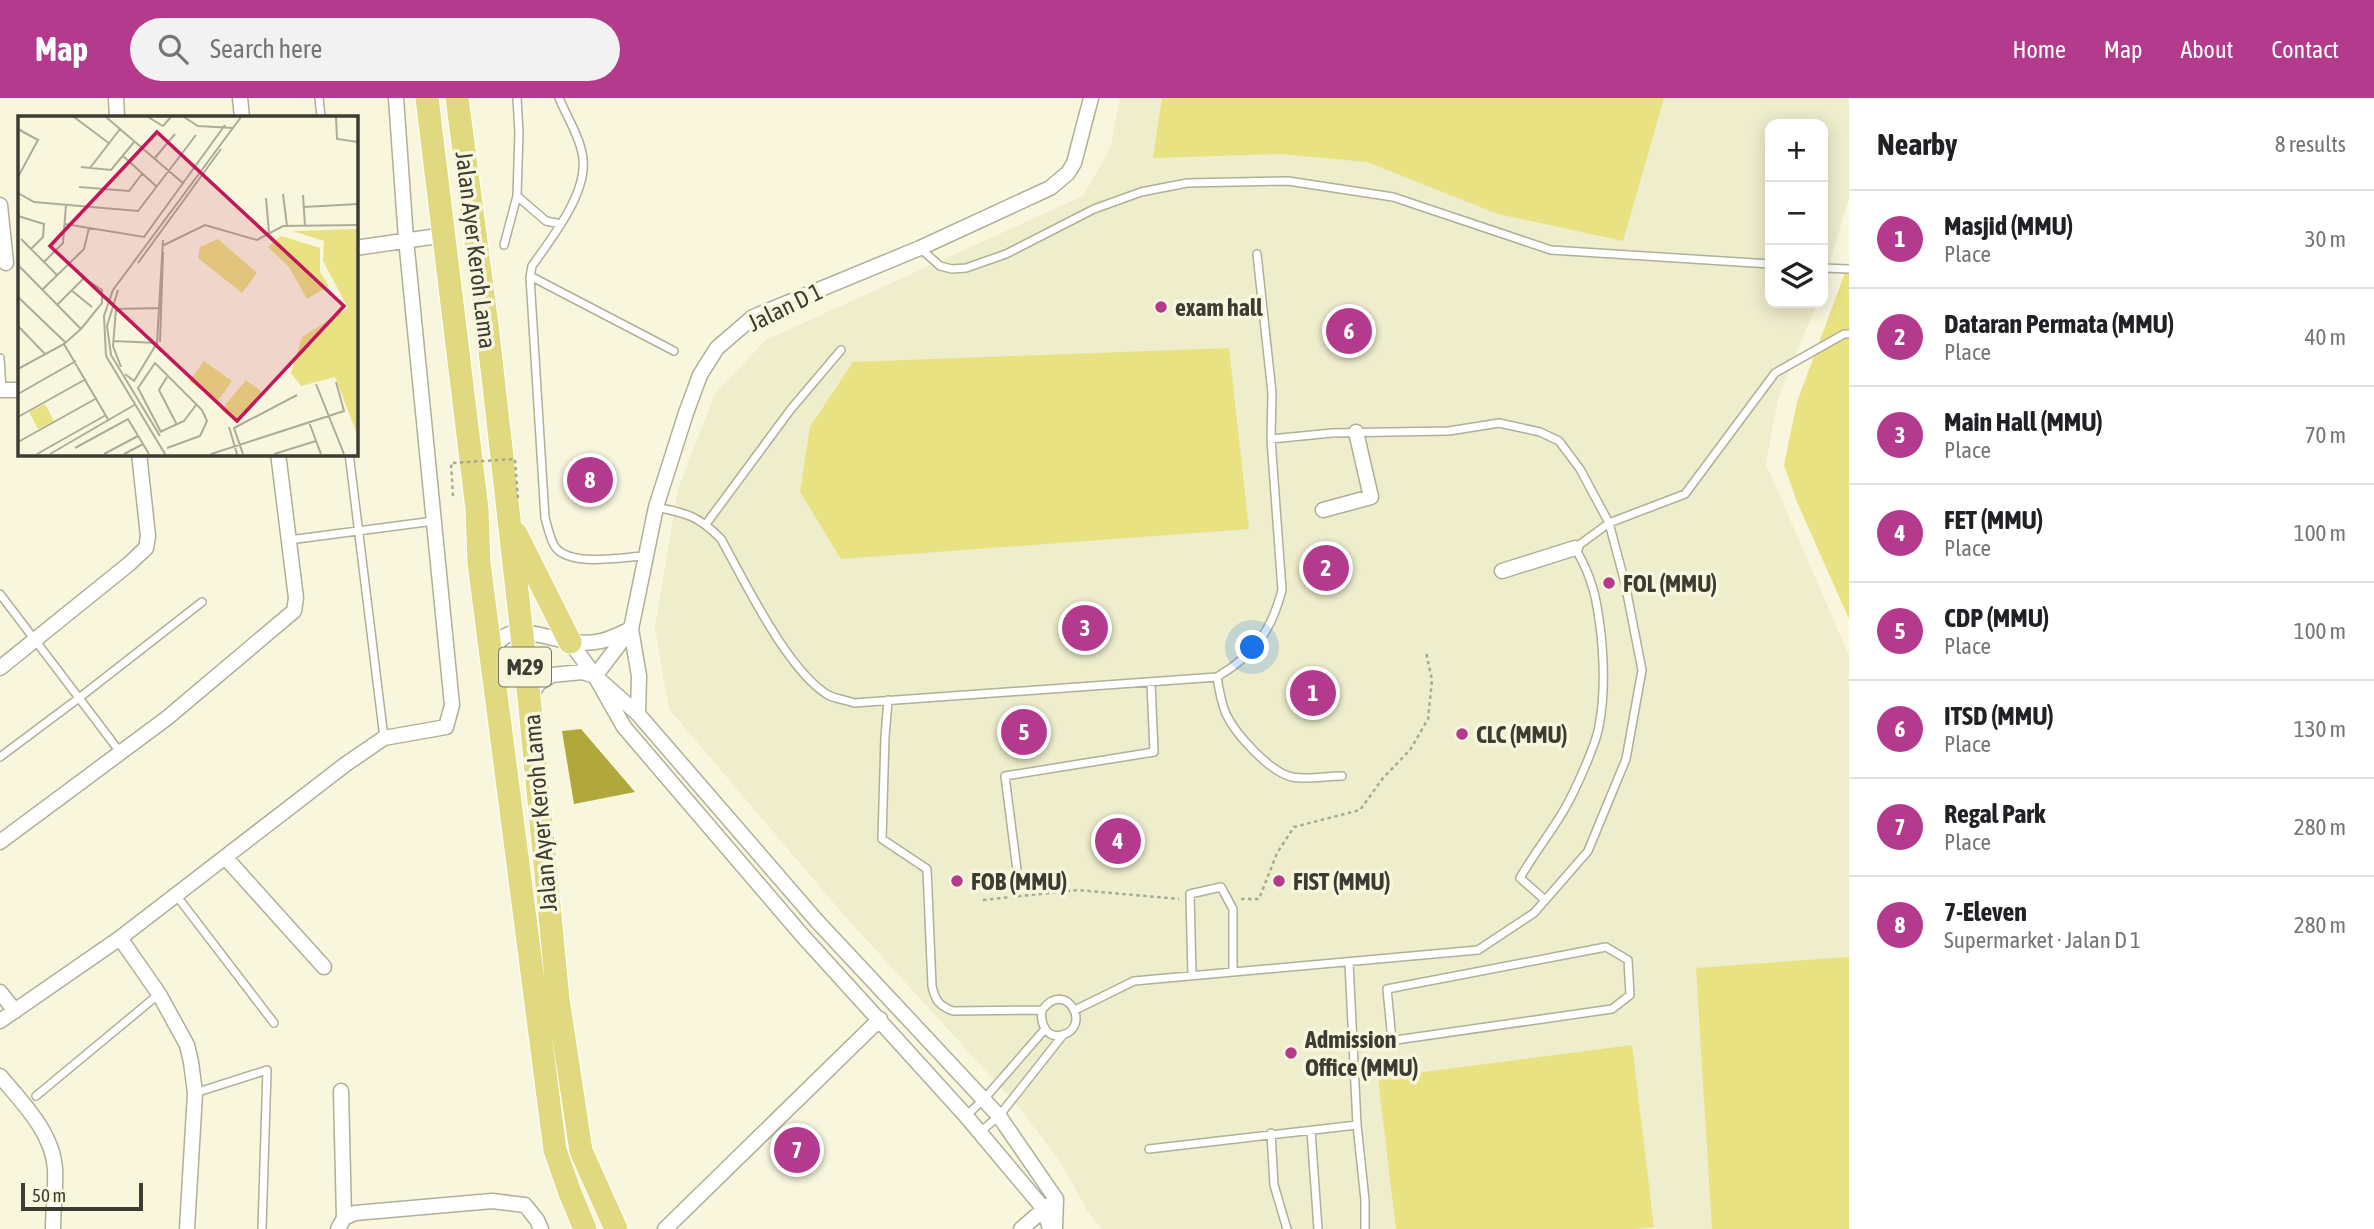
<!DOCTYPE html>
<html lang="en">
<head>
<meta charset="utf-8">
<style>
	:root { --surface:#fff; --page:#f2f2f2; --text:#202124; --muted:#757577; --line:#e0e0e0; --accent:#b43a8e }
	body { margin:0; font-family:"Asap Condensed",sans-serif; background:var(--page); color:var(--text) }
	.controls { position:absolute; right:21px; top:21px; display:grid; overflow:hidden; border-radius:14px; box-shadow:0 4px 18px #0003 }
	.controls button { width:63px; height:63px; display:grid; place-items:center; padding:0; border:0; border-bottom:2px solid var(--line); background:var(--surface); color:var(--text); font:35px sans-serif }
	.scale { position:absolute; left:21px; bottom:18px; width:122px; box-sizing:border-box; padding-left:7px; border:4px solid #3c3c32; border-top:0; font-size:19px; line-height:24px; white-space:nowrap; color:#3c3c32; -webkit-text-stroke:5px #f8f6dd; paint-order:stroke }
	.you { position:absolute; left:1253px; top:550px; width:24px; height:24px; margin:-18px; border:5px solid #fff; border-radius:50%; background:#1a73e8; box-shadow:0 0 0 10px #1a73e833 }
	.badge { display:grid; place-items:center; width:46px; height:46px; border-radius:50%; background:var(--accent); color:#fff; font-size:23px; font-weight:700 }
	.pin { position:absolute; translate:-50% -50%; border:4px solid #fff; box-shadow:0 2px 7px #0006 }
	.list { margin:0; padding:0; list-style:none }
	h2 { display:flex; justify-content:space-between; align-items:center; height:91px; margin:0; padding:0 28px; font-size:30px }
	h2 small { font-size:23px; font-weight:400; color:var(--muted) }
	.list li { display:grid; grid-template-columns:46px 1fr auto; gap:21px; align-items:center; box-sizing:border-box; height:98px; padding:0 28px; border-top:2px solid var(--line) }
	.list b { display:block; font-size:26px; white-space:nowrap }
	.list p { margin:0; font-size:23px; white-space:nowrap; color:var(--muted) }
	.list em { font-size:23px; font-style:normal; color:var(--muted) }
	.icon { flex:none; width:38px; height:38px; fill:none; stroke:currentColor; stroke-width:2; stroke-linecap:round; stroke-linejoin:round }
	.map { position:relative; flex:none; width:1849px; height:1131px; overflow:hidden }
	header { display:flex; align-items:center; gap:42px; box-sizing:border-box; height:98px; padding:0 35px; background:var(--accent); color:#fff }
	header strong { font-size:33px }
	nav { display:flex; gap:38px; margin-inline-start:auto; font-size:24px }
	.search { width:490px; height:63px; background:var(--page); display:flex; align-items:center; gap:18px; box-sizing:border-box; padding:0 24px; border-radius:38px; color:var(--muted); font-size:26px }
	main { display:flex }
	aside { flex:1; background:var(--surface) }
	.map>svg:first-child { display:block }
</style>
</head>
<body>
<header>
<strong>Map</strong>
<div class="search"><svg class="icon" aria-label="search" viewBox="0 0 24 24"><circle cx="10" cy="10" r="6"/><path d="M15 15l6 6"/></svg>Search here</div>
<nav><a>Home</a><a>Map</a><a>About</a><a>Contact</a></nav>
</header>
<main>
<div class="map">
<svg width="1849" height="1131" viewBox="0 0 1849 1131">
	<rect width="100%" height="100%" fill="#f8f6dd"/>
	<path fill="#eeedcc" d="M1120,0H1849V100L1823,186V26H1770V205H1817L1778,300L1766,366L1849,558V1131H1102L1088,1114L1061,1065L1017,1007L843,816L669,611L655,530L678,391L715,296L766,242L1083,98L1110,51Z"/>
	<path fill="#e9e283" d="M1162,0H1664L1623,143L1498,116L1367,64L1281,56L1153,60Z
		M1849,164V521L1797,404L1784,367L1797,304Z
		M1229,250L1249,431L841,461L800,394L810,329L853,264Z
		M1849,859V1131H1712L1696,870Z
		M1632,947L1654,1129L1634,1131H1396L1378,980Z"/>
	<path fill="#b1a83c" d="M581,631L635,694L574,706L562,633Z"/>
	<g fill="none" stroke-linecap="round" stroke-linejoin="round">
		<defs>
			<path id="service" d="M319,0L321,19
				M559,0C567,19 581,41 583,61C587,96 551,141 532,168L530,179L545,420C548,429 550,443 556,450C572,469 622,459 645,458
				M517,98L546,123L561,126
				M504,147L517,98L519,35L517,0
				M921,151L940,168L952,171L966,170L1006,156L1094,111L1141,94L1187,85L1288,83L1393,99L1551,152L1770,166
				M1823,170L1849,171
				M530,179L534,180L674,253
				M0,260L2,292
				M349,355L384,640
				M656,409C686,415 699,418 721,441C745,484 787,572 828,597C836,601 846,602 854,605L1217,579C1254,557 1271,534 1282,492L1271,341L1272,295L1257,156
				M706,426L791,311L841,252
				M289,442L434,423
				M0,496L120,654
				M1217,579C1219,592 1221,604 1226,616C1236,637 1270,674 1292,679C1307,682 1327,678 1342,678
				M888,602L885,639L882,741L927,771L932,888C935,902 939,908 953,913L1042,912C1066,880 1093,929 1062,937C1046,941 1040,925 1042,912
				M0,659L79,600L202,504
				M1017,772L1005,678L1154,654L1151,585
				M176,797L274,925
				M1545,802L1520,780C1533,757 1550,736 1564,712C1574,695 1596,647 1599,628C1605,598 1604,566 1601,536C1597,502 1593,480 1575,450L1609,425L1685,396L1775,275L1844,236H1849
				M1349,865L1357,1027L1365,1102V1131
				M1192,877L1190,796L1221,789L1233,811V874
				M1075,912L1134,883L1478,852L1534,815L1588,753L1626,661L1642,572L1625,485L1609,425L1580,371L1559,343L1540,334L1499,325L1449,333L1332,335L1271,341
				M1354,948L1612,911L1630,897L1628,862L1606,849L1387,891L1392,942
				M195,995L267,972L262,1131
				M36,998L159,896
				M966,1018L985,1000L1045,931
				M1311,1033L1318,1131
				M980,1034L999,1018L1063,937
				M1271,1035L1274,1087L1287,1131
				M1149,1051L1357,1027"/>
			<path id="minor" d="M116,0L117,19
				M240,0L242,19
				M0,107L6,165
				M355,150L445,137
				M0,292H19
				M1323,412L1371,399L1356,334
				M1502,473L1575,450
				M570,544L595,578L624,629L801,836L966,1018L1044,1111L1050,1131
				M493,556C503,519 543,540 568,543C578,545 592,545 601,543C611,541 622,535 631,531L639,578L638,616
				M0,570L129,466L146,450L148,438L139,355
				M595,578L631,531L656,409L686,315L700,277L717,250L753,219L920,150L1050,90L1068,75L1074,65L1091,0
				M529,599L539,585L552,577L582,574L595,578L638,616L816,822L999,1018L1056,1101L1055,1131
				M0,744L167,620L294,513L296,500L278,355
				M225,759L324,869
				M120,840L159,896L187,947L191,964L195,995L187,1131
				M0,894L15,913
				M0,923L120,840L346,666L384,640L446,629L452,607L406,141L396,0
				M0,978C22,1004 53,1035 55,1071C56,1090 53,1111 53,1131
				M341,993L344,1120
				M338,1131L344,1120L355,1115L492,1103L525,1107L537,1122L541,1131
				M665,1131L880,921
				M1021,1131L1049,1107"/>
			<path id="primary" d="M427,0L477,411L479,465L555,1052L570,1095L585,1131
				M457,0L488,235L529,599L558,901L581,1053L616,1131
				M516,436L570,544"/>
		</defs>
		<use href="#service" stroke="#b0af98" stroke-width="10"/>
		<use href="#minor" stroke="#b0af98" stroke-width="17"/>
		<use href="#primary" stroke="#fff" stroke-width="25"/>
		<path stroke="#a9a895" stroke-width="2.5" stroke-dasharray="3.5 3.5" stroke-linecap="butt" d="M1241,801H1259L1277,755L1294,729L1360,712L1383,680L1410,652L1428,621L1432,582L1426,554
			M983,802L1078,792L1179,801"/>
		<use href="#service" stroke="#fff" stroke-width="7"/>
		<use href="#minor" stroke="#fff" stroke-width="14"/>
		<use href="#primary" stroke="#e0d97f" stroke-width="23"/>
		<path stroke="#a9a895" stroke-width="2.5" stroke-dasharray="3.5 3.5" stroke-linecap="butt" d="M453,398L451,365L515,361L518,401"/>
	</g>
	<g fill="#b43a8e" stroke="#f8f6dd" stroke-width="2.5">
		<circle cx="1161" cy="209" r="7"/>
		<circle cx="1609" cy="485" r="7"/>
		<circle cx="1462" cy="636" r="7"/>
		<circle cx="957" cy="783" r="7"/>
		<circle cx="1279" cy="783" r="7"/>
		<circle cx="1291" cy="955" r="7"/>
	</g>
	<g text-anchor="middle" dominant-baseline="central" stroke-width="7" stroke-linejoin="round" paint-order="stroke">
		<rect fill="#f8f6dd" stroke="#747465" stroke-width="2" x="499" y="549.5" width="52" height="39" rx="5"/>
		<g font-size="23" font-weight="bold" fill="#3c3c32">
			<text x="525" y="569">M29</text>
		</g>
		<g font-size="24" fill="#3c3c32" stroke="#f8f6dd">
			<text transform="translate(476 152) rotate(83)">Jalan Ayer Keroh Lama</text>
			<text transform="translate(785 209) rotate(-26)">Jalan D 1</text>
			<text transform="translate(540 715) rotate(-95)">Jalan Ayer Keroh Lama</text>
		</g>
		<g font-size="24" font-weight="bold" fill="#3c3c32" stroke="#f8f6dd" text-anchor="start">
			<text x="1175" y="209">exam hall</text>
			<text x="1623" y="485">FOL (MMU)</text>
			<text x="1476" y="636">CLC (MMU)</text>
			<text x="971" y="783">FOB (MMU)</text>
			<text x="1293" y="783">FIST (MMU)</text>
			<text x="1305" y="941">Admission<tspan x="1305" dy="28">Office (MMU)</tspan></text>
		</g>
	</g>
	<g transform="translate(18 18)">
		<rect width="340" height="340" fill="#f8f6dd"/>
		<path d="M339,113V318L317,261L283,270L273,257L284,221L330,192L305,145L306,125L275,115ZM263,120L302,132V156L311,170L289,183L271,151L250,131ZM200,123L239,157L224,177L180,142L182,131ZM186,245L214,265L199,286L171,265ZM228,264L245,277L220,307L203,294ZM27,288L36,305L20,313L11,296Z" fill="#e9e283"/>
		<path fill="none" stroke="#adac99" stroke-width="2" d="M56,1L92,28M88,1L166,68M130,1L145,10L153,1M166,1L180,10L215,12M318,1L319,23L340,26M0,13L20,24L0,61M105,40L138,70M136,43L157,18M63,51L93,54L116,26M72,52L102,13M61,71L111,75L124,58M0,77L16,86L120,95L178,19M265,78L269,110M285,79L287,110M248,82L251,117M286,91L340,88M0,100L26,108L25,121L13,133M47,108L126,121L207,9M3,123L39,159M144,130L187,109L239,124L265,110L340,109M26,146L45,127L48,89M120,147L203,33M0,149L63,213L46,228L0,253M24,174L66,133L71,112M53,174L74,191M100,174L89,210L93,239L142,320M0,181L48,227M39,189L66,162L84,174V187L63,213M0,210L27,238M95,225L140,227M142,226L145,136M46,228L91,305M103,251L95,230L98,193L141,192M107,258L116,265L139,227L145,124M149,261L141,274L159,309M298,268L326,338M0,278L58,245M0,301L68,263M291,306L303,338M211,311L219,338M142,316L166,305L178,289M143,316L120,272L137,247L184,294L189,305L182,320L149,332M0,326L79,282M57,332L110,303L131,338M19,338L88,299M32,338L118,288M86,338L120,320M106,338L125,328M147,338L88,240L86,200L95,174L223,1M193,338L326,295L318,266M225,338L216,312L279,279M256,338L298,325"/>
		<path fill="#c2185b" fill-opacity="0.15" stroke="#c2185b" stroke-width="3.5" d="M139,16L326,190L219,305L32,130Z"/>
		<rect width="340" height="340" fill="none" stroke="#3c3c32" stroke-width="3.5"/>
	</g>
</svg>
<div class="controls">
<button>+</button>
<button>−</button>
<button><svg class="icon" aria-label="layers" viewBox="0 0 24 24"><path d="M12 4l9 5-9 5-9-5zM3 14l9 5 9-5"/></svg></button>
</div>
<div class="scale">50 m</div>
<div class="you"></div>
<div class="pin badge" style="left:1313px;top:595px">1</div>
<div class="pin badge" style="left:1326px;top:470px">2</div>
<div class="pin badge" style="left:1085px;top:530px">3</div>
<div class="pin badge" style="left:1118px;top:743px">4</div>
<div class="pin badge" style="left:1024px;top:634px">5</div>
<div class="pin badge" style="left:1349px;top:233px">6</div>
<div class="pin badge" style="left:797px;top:1052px">7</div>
<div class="pin badge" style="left:590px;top:382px">8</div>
</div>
<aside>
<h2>Nearby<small>8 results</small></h2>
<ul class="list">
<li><span class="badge">1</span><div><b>Masjid (MMU)</b><p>Place</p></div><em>30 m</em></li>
<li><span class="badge">2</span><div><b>Dataran Permata (MMU)</b><p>Place</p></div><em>40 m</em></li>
<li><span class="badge">3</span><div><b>Main Hall (MMU)</b><p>Place</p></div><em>70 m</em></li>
<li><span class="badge">4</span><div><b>FET (MMU)</b><p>Place</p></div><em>100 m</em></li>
<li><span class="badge">5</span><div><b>CDP (MMU)</b><p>Place</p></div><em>100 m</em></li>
<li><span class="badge">6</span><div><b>ITSD (MMU)</b><p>Place</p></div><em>130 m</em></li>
<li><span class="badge">7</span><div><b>Regal Park</b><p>Place</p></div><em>280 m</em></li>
<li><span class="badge">8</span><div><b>7-Eleven</b><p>Supermarket · Jalan D 1</p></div><em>280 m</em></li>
</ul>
</aside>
</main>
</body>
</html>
